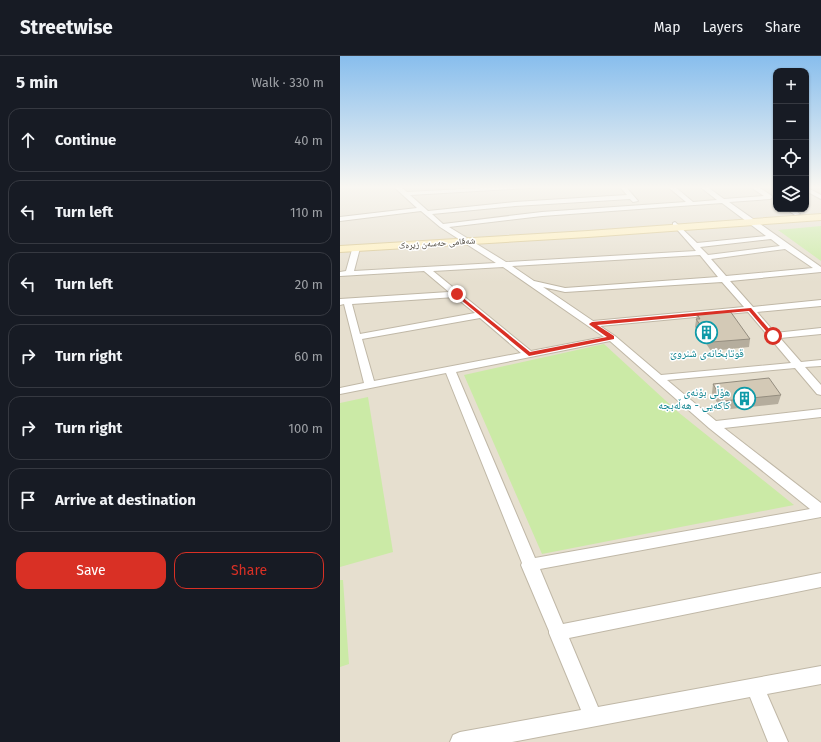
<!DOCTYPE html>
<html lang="en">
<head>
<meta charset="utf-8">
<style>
	:root { --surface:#171b24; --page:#242831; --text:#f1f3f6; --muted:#9ea1a6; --line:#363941; --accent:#d93025 }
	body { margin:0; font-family:"Fira Sans","Noto Naskh Arabic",sans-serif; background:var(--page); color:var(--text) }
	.controls { position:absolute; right:12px; top:12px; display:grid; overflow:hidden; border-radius:8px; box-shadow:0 1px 3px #0004 }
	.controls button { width:36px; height:36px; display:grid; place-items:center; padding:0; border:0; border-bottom:1px solid var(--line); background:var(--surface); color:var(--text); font:20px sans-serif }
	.stop { position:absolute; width:12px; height:12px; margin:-9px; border:3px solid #d93025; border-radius:50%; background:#fff }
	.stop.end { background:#d93025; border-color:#fff; box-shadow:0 1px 4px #0008 }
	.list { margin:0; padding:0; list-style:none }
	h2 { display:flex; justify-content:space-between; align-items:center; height:52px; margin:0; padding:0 16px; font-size:17px }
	h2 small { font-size:13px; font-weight:400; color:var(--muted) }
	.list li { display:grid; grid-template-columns:26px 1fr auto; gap:12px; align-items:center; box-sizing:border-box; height:64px; margin:0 8px 8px; padding:0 8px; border:1px solid var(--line); border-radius:12px }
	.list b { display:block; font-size:15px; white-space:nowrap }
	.list em { font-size:13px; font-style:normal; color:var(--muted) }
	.actions { display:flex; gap:8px; padding:12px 16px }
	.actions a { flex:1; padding:9px 0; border:1px solid var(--accent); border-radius:12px; text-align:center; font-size:14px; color:var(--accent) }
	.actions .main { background:var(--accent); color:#fff }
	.icon { flex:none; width:22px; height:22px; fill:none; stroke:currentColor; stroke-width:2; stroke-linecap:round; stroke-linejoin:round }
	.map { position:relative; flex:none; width:481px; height:686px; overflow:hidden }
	header { display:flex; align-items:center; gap:24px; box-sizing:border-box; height:56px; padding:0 20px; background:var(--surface); border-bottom:1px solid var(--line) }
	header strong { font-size:19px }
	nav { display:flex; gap:22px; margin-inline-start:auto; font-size:14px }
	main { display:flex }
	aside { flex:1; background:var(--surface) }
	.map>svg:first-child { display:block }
</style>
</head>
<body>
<header>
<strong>Streetwise</strong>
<nav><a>Map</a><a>Layers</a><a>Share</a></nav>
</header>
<main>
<aside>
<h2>5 min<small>Walk · 330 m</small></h2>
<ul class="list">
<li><svg class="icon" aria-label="ahead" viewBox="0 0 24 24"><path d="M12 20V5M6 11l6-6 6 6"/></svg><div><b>Continue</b></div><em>40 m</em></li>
<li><svg class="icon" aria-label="left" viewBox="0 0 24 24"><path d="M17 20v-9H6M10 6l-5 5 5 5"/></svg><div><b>Turn left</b></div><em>110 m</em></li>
<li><svg class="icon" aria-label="left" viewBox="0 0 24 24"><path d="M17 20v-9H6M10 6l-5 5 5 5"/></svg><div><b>Turn left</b></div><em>20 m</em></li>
<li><svg class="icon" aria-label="right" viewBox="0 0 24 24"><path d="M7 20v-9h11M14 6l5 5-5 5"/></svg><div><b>Turn right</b></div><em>60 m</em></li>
<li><svg class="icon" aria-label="right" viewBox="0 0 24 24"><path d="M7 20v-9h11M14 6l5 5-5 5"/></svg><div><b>Turn right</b></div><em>100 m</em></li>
<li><svg class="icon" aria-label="arrive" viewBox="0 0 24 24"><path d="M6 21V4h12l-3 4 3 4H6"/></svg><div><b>Arrive at destination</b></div></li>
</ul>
<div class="actions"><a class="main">Save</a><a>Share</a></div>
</aside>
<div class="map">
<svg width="481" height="686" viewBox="0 0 481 686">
	<rect width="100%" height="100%" fill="#f2ede1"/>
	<path fill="#e6dfcf" d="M0,130H436V153H466V130H481V686H0Z"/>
	<path fill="#cbeaa6" d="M481,170V205L438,174Z
		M264,288L338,356L454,449L202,498L124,319Z
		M28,341L53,496L0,511V347Z
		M0,524H3L9,608L0,611Z"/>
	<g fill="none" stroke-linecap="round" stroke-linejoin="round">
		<defs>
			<path id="minor" d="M53,130H60L67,136L180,130H223L70,139L88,155L175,146L287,139L279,130H285L298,145L293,146L290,143L175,150L92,158L103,168L202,156L346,146L327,130H334L353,146L377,144L359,130H366L384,143L424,140L409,130H417L432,140V142L430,143L389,146L481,211V216L390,225L413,251L481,244V250L417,256L435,277L481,272V278L440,282L461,306L481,304V310L465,311L481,329V339L477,338L455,312L327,324L376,365L481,353V361L384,372L481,447V461L200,513L223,568L481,517V531L229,582L258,651L481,610V628L427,638L448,686H428L410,641L172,686H110L113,679L120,676L241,654L209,577V575L181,509L182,507L106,317L0,338V332L24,327L4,248L0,249V243L109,236L84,215L0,220V216L6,215L13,190H19L20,192L14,215L156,207L100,171L81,155L0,165V161L77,152ZM382,147L426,180L357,187L335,166L333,167V169L356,195L166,206L109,171L202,160ZM431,183L440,190L368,199L360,191ZM445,193L473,212L386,220L371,203ZM360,199L378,221L225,232L194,225L172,210ZM163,211L264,281L191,295L93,215ZM382,226L404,251L253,265L203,231L225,236ZM115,241L135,257L20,278L12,248ZM408,256L451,307L321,319L275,280L260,270ZM140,262L181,297L34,325L22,283ZM270,285L369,372L470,453L195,502L116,316Z
				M466,131L481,139V143L466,135Z
				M446,153H453L460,158L455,159Z"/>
			<path id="secondary" d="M481,158V164L248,181L0,196V190L248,175Z"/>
		</defs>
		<use href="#minor" stroke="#c0b8a7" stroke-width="2"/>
		<use href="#secondary" stroke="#d8c68f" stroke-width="2"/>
		<use href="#minor" fill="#fff" fill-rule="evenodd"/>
		<use href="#secondary" fill="#fff0be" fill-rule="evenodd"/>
	</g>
	<path fill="#b5ad9d" d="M357,258L410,283L409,291L371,295L355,271Z
		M373,328L441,339L438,348L381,354L372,337Z"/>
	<path fill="#d3c9b6" stroke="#948d7f" d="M390,255L410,283L372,286L356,263H360L357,258Z
		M429,322L441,339L383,345L373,328Z"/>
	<linearGradient id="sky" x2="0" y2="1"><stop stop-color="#88beed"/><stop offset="0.58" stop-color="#f9f7f2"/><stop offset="1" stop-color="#f9f7f2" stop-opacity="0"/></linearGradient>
	<rect width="481" height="226" fill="url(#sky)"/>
	<path fill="#d93025" d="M117,237L190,296L267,281L250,269L249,268L252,266L411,252L435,280L431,281L409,255L257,269L274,280V283L189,300L115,239Z"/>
	<defs>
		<symbol id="building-ring" viewBox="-11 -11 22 22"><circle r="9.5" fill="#fff" stroke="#0f9aa8" stroke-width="1.5"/><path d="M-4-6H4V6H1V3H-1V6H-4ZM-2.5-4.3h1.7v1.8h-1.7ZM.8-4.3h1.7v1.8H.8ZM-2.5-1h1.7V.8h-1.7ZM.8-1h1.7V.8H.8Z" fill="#0f9aa8"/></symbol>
	</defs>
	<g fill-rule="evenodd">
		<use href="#building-ring" x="354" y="264" width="25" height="25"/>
		<use href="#building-ring" x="392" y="330" width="25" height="25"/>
	</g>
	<g text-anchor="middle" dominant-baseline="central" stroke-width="3" stroke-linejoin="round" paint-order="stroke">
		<g font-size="9" fill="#433d32" stroke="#fff">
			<text transform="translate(97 187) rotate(-4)">شەقامی حەسەن زیرەک</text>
		</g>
		<g font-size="11" fill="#0d838f" stroke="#fff">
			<text x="367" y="297">قوتابخانەی شنروێ</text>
			<text x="390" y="336" text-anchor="end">ھۆڵی بۆنەی<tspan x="390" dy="13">کاکەیی - هەڵەبجە</tspan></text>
		</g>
	</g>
</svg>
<div class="controls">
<button>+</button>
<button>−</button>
<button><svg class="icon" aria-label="locate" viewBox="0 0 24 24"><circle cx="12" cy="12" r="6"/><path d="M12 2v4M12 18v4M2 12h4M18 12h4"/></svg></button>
<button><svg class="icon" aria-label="layers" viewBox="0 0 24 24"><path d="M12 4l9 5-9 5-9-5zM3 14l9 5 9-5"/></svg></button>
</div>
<div class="stop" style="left:433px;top:280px"></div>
<div class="stop end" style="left:117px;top:238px"></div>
</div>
</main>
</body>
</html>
